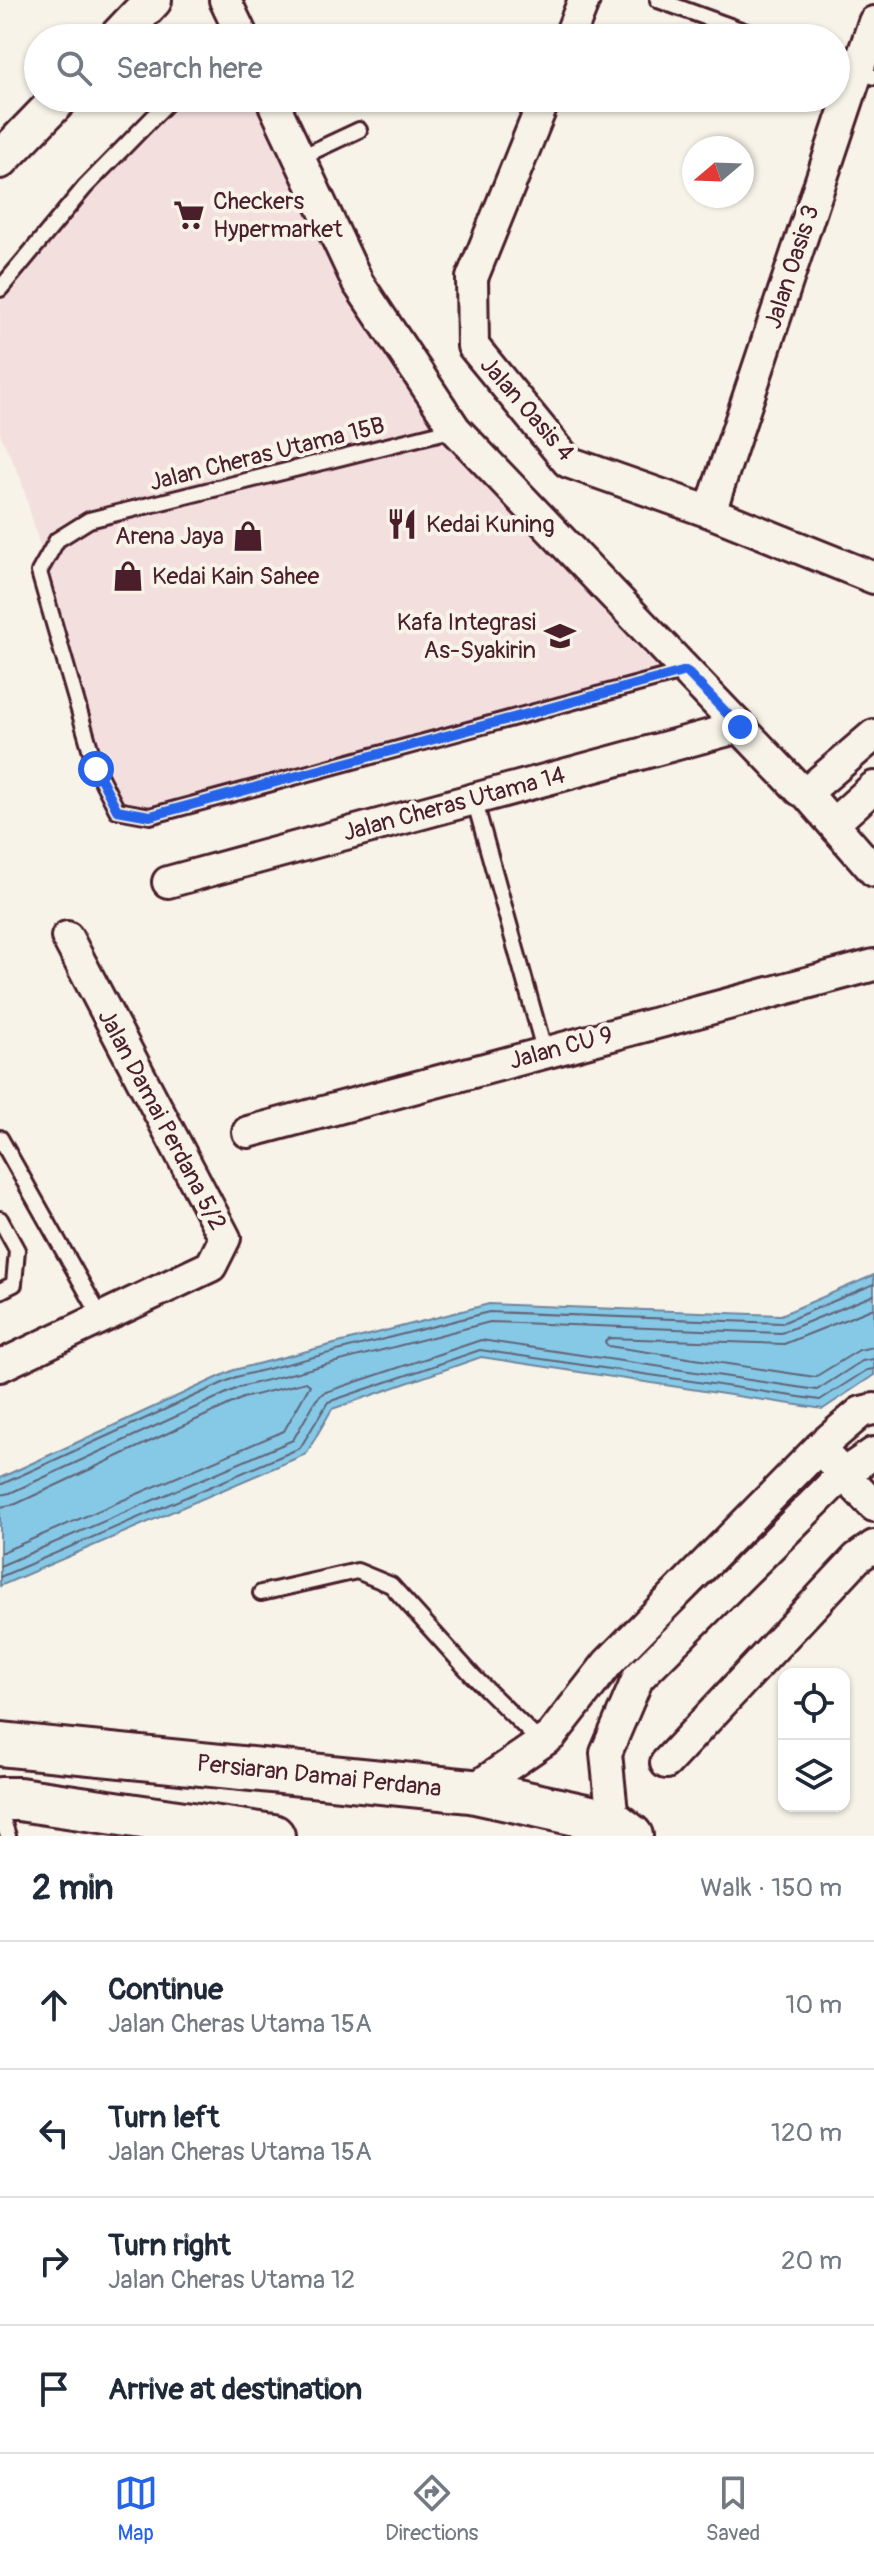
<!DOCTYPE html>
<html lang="en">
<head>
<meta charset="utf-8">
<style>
	:root { --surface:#fff; --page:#f6f6f7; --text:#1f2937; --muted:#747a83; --line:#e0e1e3; --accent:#2563eb }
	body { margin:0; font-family:Pangolin,sans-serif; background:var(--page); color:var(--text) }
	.controls { position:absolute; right:24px; bottom:24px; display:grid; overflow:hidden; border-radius:16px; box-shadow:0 2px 6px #0004 }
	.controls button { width:72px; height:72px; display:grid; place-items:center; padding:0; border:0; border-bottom:2px solid var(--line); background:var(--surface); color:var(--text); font:40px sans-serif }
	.compass { position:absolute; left:682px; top:136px; width:72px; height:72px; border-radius:50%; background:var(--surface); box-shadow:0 2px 6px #0004; rotate:251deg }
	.stop { position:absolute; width:24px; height:24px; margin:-18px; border:6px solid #2563eb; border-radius:50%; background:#fff }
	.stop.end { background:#2563eb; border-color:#fff; box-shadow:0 2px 8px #0008 }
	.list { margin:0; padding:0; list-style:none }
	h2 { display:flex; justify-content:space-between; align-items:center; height:104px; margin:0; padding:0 32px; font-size:34px }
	h2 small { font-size:26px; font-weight:400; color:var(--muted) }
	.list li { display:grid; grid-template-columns:52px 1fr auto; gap:24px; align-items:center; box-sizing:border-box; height:128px; padding:0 32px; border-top:2px solid var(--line) }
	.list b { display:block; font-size:30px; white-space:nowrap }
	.list p { margin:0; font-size:26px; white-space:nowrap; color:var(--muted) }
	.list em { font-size:26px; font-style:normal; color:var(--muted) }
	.icon { flex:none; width:44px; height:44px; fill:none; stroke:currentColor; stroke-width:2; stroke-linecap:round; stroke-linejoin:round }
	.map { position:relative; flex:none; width:874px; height:1836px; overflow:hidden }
	.search { position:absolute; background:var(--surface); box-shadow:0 2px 6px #0004; left:24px; right:24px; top:24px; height:88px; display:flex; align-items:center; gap:20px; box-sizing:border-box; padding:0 28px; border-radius:44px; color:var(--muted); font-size:30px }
	.sheet { height:616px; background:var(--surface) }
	nav { display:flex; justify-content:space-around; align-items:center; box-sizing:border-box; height:112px; border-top:2px solid var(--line); background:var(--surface); font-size:22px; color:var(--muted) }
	nav a { display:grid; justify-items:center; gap:4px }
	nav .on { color:var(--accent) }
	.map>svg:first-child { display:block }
</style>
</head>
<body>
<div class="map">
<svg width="874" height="1836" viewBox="0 0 874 1836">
	<rect width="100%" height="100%" fill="#f7f3e8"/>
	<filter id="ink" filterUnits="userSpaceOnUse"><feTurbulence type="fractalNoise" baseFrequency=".0125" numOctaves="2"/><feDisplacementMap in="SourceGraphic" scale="16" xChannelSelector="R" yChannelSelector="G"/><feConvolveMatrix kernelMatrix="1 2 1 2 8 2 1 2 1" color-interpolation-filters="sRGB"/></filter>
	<g filter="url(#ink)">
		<path fill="#f3e0de" d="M183,98H259L345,285L668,668L151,809L120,803L101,765L21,479L0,434V302L95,187Z"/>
		<path fill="#86c9e7" stroke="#6e859c" stroke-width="2" d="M874,1275V1375L823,1409L481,1357L332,1409L306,1454L0,1586V1478L234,1370L489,1304L781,1315Z"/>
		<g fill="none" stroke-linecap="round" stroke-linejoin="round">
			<path stroke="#626376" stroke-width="2" d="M874,1308L784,1344L609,1338L605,1342L608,1346L815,1377L859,1350L874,1347
				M0,1485L236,1377L489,1312L782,1323L874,1284
				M0,1495L10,1493L240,1387L490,1322L781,1333L874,1295
				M0,1507L16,1504L243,1398L306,1382L310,1385L284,1431L0,1553
				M0,1566L293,1440L316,1400L323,1393L481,1340L817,1390L862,1361L874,1359
				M0,1577L300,1448L328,1402L480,1350L820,1400L867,1370L874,1369"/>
			<defs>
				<path id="service" d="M658,0L763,38
					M836,64L874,77
					M299,158L359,130
					M0,289L85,187L172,98
					M455,429L89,520L57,540L39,572L96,769L117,810L150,816L686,671
					M474,799L545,1053
					M0,1138L102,1319
					M0,1219L17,1250L14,1284L0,1291
					M261,1593L357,1571L391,1585L473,1676L541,1743
					M0,1812L8,1836"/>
				<path id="minor" d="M225,0L243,38
					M569,38L584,0
					M271,98L358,283L455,429L800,790L806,793L874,871
					M545,98L472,278L473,346L568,462L710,512L874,578
					M710,512L874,22
					M806,793L874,735
					M833,824L874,787
					M168,882L740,727
					M248,1132L874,965
					M0,1366L211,1266L225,1238L67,937
					M831,1461L874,1506
					M666,1763L857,1558L874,1546
					M471,1791L551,1736L608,1663L819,1448L861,1412L874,1409
					M613,1822L606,1753L638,1678L843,1474L874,1453"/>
				<path id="tertiary" d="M117,38L153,0
					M0,160L60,98"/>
				<path id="secondary" d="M0,1744L471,1791L613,1822L631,1836
					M0,1799H19L273,1836"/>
			</defs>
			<use href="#service" stroke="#4a1f2b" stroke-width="20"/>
			<use href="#minor" stroke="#4a1f2b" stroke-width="36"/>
			<use href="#tertiary" stroke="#4a1f2b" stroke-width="42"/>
			<use href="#secondary" stroke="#4a1f2b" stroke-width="48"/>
			<use href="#service" stroke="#f7f3e8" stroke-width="14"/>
			<use href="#minor" stroke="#f7f3e8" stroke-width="30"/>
			<use href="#tertiary" stroke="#f7f3e8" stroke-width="36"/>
			<use href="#secondary" stroke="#f7f3e8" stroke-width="42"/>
		</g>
	</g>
	<g fill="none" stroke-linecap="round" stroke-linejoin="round" filter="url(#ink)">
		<path stroke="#2563eb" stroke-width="10" d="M96,769L117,810L150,816L686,671L740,727"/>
	</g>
	<defs>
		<symbol id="supermarket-bare" viewBox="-9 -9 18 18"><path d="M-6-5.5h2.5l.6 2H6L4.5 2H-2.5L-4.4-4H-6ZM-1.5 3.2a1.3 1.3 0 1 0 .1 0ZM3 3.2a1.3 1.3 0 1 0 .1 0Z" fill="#4a1f2b" stroke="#f7f3e8" stroke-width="2.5" paint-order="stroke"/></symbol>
		<symbol id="restaurant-bare" viewBox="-9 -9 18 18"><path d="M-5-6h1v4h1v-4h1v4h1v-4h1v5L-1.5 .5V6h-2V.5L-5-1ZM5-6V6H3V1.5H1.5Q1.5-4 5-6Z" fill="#4a1f2b" stroke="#f7f3e8" stroke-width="2.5" paint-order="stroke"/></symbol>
		<symbol id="shop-bare" viewBox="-9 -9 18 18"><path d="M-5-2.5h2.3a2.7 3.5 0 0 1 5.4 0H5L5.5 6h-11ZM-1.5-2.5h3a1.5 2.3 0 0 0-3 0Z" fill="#4a1f2b" stroke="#f7f3e8" stroke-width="2.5" paint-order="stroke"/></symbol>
		<symbol id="school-bare" viewBox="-9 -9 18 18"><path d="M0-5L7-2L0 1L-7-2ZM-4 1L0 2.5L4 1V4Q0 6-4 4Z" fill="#4a1f2b" stroke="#f7f3e8" stroke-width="2.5" paint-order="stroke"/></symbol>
	</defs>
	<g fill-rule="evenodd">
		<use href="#supermarket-bare" x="167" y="193" width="44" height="44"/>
		<use href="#restaurant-bare" x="380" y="502" width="44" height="44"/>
		<use href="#shop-bare" x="226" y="514" width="44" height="44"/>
		<use href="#shop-bare" x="106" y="554" width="44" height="44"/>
		<use href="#school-bare" x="538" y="614" width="44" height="44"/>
	</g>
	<g text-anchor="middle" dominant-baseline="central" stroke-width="8" stroke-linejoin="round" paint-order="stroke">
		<g font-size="24" fill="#4a1f2b" stroke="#f7f3e8" text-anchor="start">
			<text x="213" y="201">Checkers<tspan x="213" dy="28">Hypermarket</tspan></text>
			<text x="426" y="524">Kedai Kuning</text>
			<text x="224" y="536" text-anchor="end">Arena Jaya</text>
			<text x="152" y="576">Kedai Kain Sahee</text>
			<text x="536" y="622" text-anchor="end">Kafa Integrasi<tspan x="536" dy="28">As-Syakirin</tspan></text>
		</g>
		<g font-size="24" fill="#4a1f2b" stroke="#f7f3e8">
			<text transform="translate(792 267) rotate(-72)">Jalan Oasis 3</text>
			<text transform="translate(527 409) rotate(49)">Jalan Oasis 4</text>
			<text transform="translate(267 454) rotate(-14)">Jalan Cheras Utama 15B</text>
			<text transform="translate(454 804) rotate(-15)">Jalan Cheras Utama 14</text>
			<text transform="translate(561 1048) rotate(-15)">Jalan CU 9</text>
			<text transform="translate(162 1120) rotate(62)">Jalan Damai Perdana 5/2</text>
			<text transform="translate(319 1776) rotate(6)">Persiaran Damai Perdana</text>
		</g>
	</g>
</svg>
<div class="controls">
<button><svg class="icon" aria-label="locate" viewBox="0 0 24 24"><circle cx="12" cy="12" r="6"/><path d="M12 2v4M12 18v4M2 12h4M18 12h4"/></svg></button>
<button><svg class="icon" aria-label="layers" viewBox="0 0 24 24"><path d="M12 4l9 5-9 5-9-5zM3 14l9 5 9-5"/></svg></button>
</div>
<svg class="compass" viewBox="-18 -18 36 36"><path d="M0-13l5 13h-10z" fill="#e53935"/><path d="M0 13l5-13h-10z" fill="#747a83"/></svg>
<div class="stop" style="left:96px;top:769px"></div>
<div class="stop end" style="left:740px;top:727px"></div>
<div class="search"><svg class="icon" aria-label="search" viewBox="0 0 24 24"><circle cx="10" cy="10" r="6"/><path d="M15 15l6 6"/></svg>Search here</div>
</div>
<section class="sheet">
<h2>2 min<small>Walk · 150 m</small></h2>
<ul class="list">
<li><svg class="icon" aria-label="ahead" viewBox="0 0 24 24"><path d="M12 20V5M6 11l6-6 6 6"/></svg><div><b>Continue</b><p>Jalan Cheras Utama 15A</p></div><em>10 m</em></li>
<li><svg class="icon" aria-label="left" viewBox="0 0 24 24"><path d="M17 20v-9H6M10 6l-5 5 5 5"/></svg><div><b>Turn left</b><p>Jalan Cheras Utama 15A</p></div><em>120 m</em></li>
<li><svg class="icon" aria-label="right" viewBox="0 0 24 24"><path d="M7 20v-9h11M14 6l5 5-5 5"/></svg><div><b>Turn right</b><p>Jalan Cheras Utama 12</p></div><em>20 m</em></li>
<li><svg class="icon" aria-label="arrive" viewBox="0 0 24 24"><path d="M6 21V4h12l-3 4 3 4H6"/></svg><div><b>Arrive at destination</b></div></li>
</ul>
</section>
<nav>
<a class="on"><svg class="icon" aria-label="map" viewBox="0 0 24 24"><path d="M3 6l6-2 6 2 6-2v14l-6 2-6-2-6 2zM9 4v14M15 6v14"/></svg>Map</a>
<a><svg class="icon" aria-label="directions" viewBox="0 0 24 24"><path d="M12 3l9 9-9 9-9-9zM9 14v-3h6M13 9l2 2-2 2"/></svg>Directions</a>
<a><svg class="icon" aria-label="saved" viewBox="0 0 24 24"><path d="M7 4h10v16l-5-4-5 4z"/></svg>Saved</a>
</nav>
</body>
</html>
